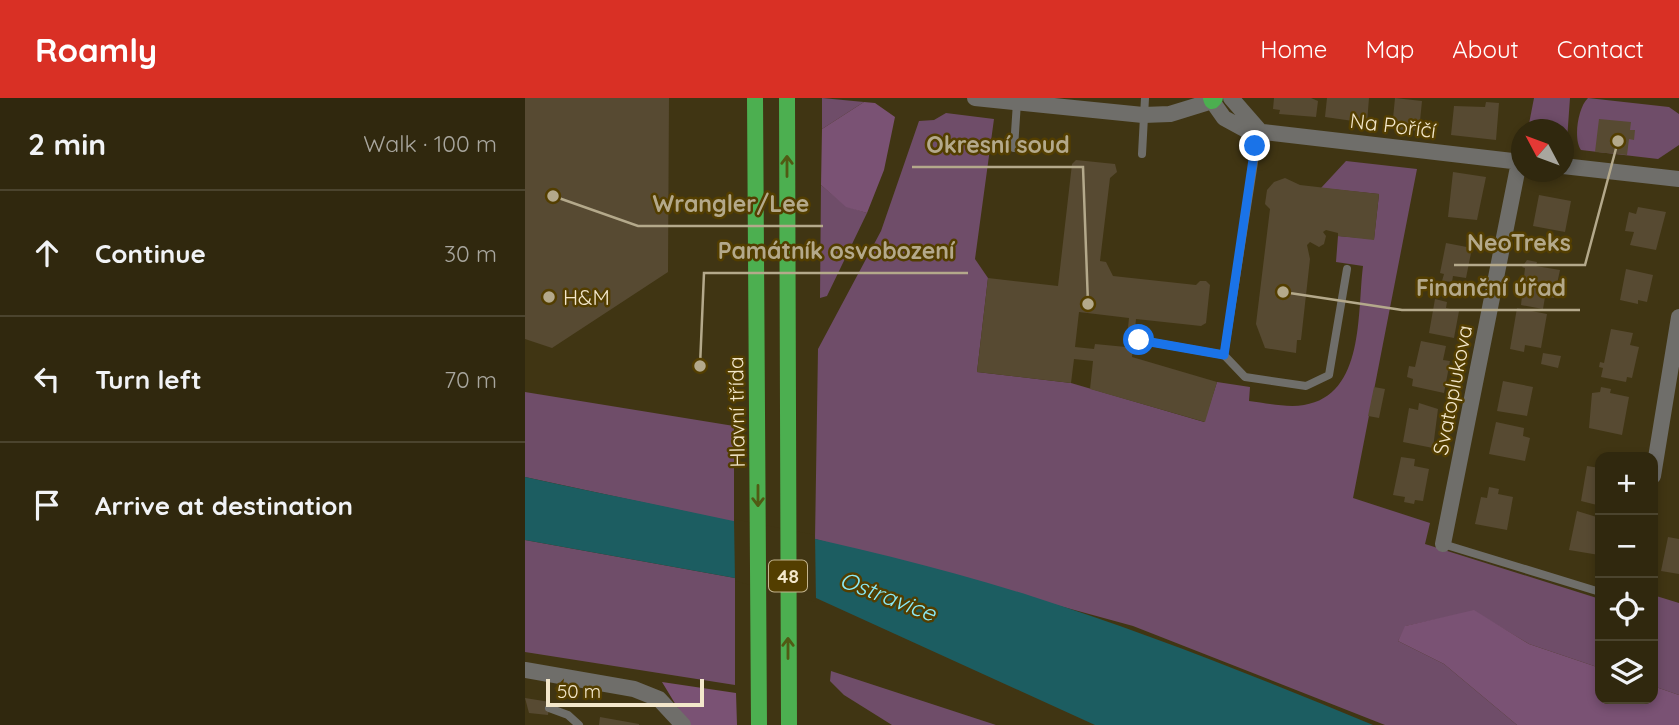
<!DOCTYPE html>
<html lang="en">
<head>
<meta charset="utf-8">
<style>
	:root { --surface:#30280e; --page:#3c341c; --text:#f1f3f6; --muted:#a8a69e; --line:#4b442e; --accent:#d93025 }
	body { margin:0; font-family:Quicksand,sans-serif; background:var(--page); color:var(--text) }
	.controls { position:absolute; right:21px; bottom:21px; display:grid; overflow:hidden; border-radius:14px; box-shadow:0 4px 10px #0003 }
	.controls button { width:63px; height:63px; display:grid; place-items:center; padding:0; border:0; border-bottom:2px solid var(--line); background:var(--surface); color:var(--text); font:35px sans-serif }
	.compass { position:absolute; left:986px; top:21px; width:63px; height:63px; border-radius:50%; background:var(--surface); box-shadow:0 4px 10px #0003; rotate:311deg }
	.scale { position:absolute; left:21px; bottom:18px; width:158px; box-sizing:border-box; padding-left:7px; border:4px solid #f3e7cb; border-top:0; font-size:19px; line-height:24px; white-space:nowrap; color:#f3e7cb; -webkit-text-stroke:5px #533e00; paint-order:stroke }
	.stop { position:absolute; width:21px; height:21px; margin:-16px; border:5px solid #1a73e8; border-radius:50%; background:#fff }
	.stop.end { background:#1a73e8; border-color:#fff; box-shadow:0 2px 7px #0008 }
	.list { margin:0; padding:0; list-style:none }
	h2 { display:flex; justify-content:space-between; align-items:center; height:91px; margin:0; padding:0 28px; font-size:30px }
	h2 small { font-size:23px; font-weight:400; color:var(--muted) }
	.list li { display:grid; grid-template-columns:46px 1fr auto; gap:21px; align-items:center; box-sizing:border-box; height:126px; padding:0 28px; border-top:2px solid var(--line) }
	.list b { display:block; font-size:26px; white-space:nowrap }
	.list em { font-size:23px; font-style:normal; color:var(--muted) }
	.icon { flex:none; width:38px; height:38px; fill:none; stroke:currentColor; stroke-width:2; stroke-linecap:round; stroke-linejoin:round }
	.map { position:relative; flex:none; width:1154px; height:627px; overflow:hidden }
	header { display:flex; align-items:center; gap:42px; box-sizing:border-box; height:98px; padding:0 35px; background:var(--accent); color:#fff }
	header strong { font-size:33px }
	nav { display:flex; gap:38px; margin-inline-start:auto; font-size:24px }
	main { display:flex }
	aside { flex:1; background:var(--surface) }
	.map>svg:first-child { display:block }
</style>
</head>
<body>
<header>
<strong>Roamly</strong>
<nav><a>Home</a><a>Map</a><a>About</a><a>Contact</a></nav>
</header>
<main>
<aside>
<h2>2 min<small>Walk · 100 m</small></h2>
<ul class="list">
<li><svg class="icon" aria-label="ahead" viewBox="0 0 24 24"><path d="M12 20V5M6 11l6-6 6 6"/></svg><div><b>Continue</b></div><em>30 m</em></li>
<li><svg class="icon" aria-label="left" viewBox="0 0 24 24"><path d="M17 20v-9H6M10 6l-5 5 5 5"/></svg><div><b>Turn left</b></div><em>70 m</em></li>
<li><svg class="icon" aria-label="arrive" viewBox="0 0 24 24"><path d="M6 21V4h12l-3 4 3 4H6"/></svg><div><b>Arrive at destination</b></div></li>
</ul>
</aside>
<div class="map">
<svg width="1154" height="627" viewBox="0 0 1154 627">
	<rect width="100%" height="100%" fill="#403513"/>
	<path fill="#6f4d69" d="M297,0L339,4L297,31Z
		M1009,0H1045L1042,42L1039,47L1038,32L1003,31Z
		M1063,0L1144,9L1154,16V47L1133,61L1056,52C1048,41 1053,9 1063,0Z
		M421,15L469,21L450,161L463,180L452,274L546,285L679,324L692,284L725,289L724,303C741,305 762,310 779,307C840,297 832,215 838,168L811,164L813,138L849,141L854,96L796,90L821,63L892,71L828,400L905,425L900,446L1075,501V570L1004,546L949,513L881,528L873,543L919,566L992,627H860L608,528L290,441L293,251L356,133L394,23L409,22Z
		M296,87L321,108L342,115L302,198L295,200Z
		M0,294L209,328V424L0,379Z
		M0,442L210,480V587L0,554Z
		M1128,497L1154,505V597L1128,588Z
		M306,573L471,627H367L319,597L305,583Z"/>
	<path fill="#7a5274" d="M339,4L350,5L370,19L359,72L342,115L321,109L296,87L297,31Z
		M949,512L1004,546L1075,570V601H1128V588L1154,597V627H992L919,566L873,543L880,528Z
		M137,584L211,595L212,627H163Z"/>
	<path fill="#1c5d61" d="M0,379C169,416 341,446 506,498C622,535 735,580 848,627H570L291,500L210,480L0,442Z"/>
	<path fill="#403513" d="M209,421L290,437L291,504L210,483Z"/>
	<path fill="#574a32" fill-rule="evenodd" d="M0,0H144L143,174L27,250L0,241Z
		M749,0H786L793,3L791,19L754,16L755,12L748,11Z
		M802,0H844L842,25L800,19Z
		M870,0L897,3L894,33L867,31Z
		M961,4L974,5L971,42L926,37L929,8L960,9Z
		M1074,21L1106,24L1105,32H1110L1109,42L1104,41L1102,57L1070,54Z
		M551,62L590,66L592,74L585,80L575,163L581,164L588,178L671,187L675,183H681L685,187L681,225L676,228L611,221L607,259L692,284L680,324L565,291L568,263L549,261L546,285L452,274L463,180L533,188L547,66ZM554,214L604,220L601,249L570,246L569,251L550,249Z
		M928,74L961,79L952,122L923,119Z
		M760,80L775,87L854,96L849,142L813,138V135L801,132L798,134L801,138L799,146L794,149L785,144L782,147L785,161L776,242H772L771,255L740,250L731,226L745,111L740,106L742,92L749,84Z
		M1014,97L1046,103L1040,134L1008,128Z
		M1113,109L1141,114L1131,152L1105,147L1109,134L1100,133L1104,114L1111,116Z
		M921,145L947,150L941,180L928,178L927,184L917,183L919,176L915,175Z
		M1002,162L1012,164L1011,168L1035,172L1029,200L1020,199L1018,211L996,207L1000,170L997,169Z
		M1101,171L1128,177L1122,204L1113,202V206L1095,202Z
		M910,201L922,204L921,210L934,213L929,240L904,235Z
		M992,210L1022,216L1016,250L1000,247L999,254L985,251Z
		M1086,231L1108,235L1105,247L1114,249L1107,280L1102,279L1101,284L1076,279L1078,270L1074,269L1075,264L1079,265Z
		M896,243L921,248L918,262L925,263L919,295L887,288L888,281L882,279L884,268L890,269Z
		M1018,255L1036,258L1033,270L1016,266Z
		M978,283L1008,289L1002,318L972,313Z
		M849,289L860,291L854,320L843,318Z
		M1076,289L1086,291L1085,295L1104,299L1097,337L1064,330L1067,295L1075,294Z
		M894,305L913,311L908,350L878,344L884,310L893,312Z
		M971,324L999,330L998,338L1005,340L1000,363L964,356Z
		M876,359L890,361L889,368L904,371L898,403L890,402L889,406L879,404L880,399L868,397Z
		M1062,368L1075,370V403L1072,407L1056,403Z
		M964,389L974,391L973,396L988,399L982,432L950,426L956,399L962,400Z
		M1052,413L1075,420L1074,457L1044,452Z
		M1143,439L1154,441V476L1136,473Z
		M0,600L25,604L23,617L4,615Z
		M75,619L114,626V627H74Z"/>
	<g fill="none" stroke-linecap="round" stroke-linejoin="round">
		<path stroke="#6f6e6a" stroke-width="8" d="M489,50L492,4
			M617,56L620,0
			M614,242L699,257L720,279L781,288L804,277L822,171
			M699,257L734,32
			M918,446L1075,494
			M24,610L43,617L54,627"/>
		<path stroke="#6f6e6a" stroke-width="16" d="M450,0L618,17L645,16L687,3L699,20L721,32L996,64
			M706,0L734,32
			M1038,68L1154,81
			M1128,378L1154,219
			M918,446L994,64
			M0,572L109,591L134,601L158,627"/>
		<path stroke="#4caf50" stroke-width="16" d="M230,0L234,627
			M262,0L264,627
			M686,0L687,3L690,0"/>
	</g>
	<defs><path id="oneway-shaft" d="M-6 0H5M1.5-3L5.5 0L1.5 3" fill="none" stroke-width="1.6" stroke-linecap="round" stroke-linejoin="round" transform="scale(1.75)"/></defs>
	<g stroke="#515a14">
		<use href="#oneway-shaft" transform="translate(262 68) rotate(-90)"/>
		<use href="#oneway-shaft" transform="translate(233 398) rotate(90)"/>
		<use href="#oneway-shaft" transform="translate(263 550) rotate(-90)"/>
	</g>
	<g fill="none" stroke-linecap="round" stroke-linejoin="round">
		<path stroke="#1a73e8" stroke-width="9" d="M614,242L699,257L730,48"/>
	</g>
	<circle fill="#b4a98b" stroke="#533e00" stroke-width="2.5" cx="24" cy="199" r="7"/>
	<g text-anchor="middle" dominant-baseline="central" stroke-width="5" stroke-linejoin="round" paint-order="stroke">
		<rect fill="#533e00" stroke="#c3b48e" stroke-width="2" x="244" y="462.5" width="38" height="31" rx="5"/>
		<g font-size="19" font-weight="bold" fill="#f3e7cb">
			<text x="263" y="478">48</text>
		</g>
		<g font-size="21" fill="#f3e7cb" stroke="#533e00">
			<text transform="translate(868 27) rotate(7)">Na Poříčí</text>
			<text transform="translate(927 292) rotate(-79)">Svatoplukova</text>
			<text transform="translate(211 314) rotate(-91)">Hlavní třída</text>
		</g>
		<g font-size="21" fill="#f3e7cb" stroke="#533e00" text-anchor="start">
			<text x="38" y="199">H&amp;M</text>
		</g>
		<g font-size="23" font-style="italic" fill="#8aebf8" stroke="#533e00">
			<text transform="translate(363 498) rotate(21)">Ostravice</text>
		</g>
	</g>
	<path fill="none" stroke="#b4a98b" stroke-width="2.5" d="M563 206L558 69H387M28 98L113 128H298M1093 43L1060 167H929M175 268L179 175H443M758 194L877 212H1055"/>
	<g fill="#b4a98b" stroke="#533e00" stroke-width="2.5">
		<circle cx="563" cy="206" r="7"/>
		<circle cx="28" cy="98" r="7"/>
		<circle cx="1093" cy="43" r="7"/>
		<circle cx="175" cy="268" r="7"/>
		<circle cx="758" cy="194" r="7"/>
	</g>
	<g font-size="23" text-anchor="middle" font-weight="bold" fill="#b4a98b" stroke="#533e00" stroke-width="5" stroke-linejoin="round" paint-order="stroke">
		<text x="473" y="55">Okresní soud</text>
		<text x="206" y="114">Wrangler/Lee</text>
		<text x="994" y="153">NeoTreks</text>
		<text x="311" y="161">Památník osvobození</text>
		<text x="966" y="198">Finanční úřad</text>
	</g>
</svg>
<div class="controls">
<button>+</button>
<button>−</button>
<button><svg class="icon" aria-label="locate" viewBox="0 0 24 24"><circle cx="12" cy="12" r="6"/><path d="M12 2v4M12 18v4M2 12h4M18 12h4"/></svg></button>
<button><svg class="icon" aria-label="layers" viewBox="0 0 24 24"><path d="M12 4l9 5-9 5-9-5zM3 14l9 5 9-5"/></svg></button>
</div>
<svg class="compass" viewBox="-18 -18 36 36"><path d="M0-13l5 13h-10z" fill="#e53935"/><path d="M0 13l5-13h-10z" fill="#a8a69e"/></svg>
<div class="scale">50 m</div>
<div class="stop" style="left:614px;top:242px"></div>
<div class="stop end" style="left:730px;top:48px"></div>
</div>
</main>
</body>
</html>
